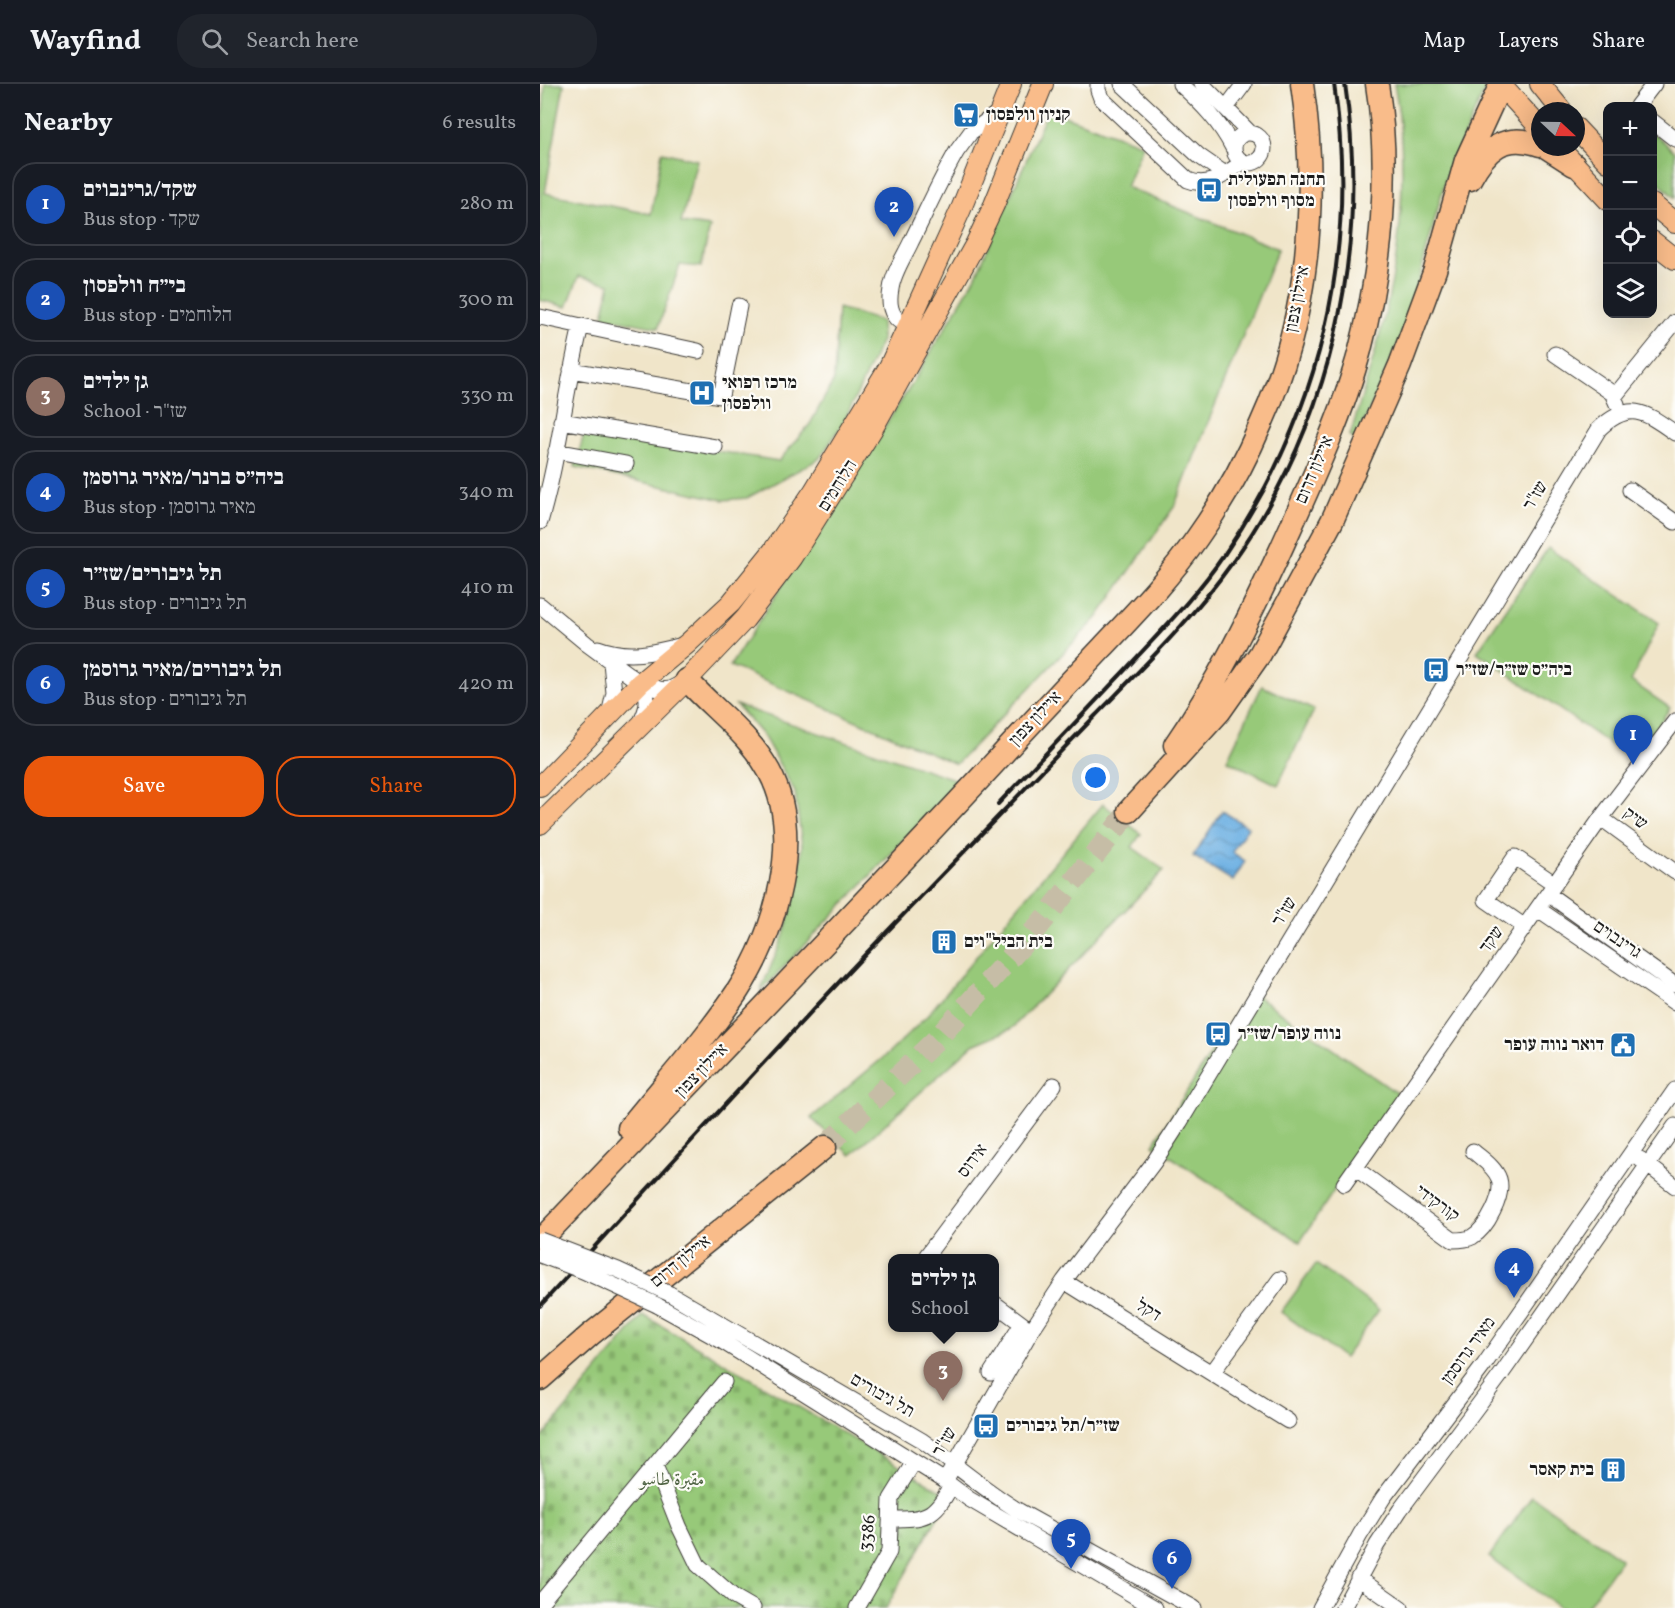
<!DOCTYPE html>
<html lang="en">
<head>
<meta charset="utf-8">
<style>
	:root { --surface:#171b24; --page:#20242c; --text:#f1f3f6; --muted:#9ea1a6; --line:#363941; --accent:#ea580c }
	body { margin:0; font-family:Vollkorn,Amiri,"Frank Ruhl Libre",serif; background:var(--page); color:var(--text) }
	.controls { position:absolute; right:18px; top:18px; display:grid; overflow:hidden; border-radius:12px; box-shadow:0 6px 24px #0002 }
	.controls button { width:54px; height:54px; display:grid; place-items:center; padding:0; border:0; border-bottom:2px solid var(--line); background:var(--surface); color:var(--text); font:30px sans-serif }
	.compass { position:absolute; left:991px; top:18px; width:54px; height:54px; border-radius:50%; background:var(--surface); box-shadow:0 6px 24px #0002; rotate:112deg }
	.you { position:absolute; left:556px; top:694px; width:21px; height:21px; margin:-15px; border:4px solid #fff; border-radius:50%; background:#1a73e8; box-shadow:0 0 0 9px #1a73e833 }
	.badge { display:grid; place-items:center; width:39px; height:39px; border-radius:50%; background:var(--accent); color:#fff; font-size:20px; font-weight:700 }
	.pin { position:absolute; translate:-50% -50px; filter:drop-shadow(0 2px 3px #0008) }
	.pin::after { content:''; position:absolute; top:32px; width:21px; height:18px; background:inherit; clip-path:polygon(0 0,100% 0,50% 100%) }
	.popup { position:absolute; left:348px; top:1170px; width:111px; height:78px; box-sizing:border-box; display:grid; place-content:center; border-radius:12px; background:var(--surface); filter:drop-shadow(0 2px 4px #0005); font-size:20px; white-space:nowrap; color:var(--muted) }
	.popup b { font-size:22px; color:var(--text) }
	.popup::after { content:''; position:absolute; left:50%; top:100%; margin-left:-12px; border:12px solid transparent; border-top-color:var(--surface) }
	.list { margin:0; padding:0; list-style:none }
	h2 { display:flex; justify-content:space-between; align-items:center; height:78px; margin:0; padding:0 24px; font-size:26px }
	h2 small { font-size:20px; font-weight:400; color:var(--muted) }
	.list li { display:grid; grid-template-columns:39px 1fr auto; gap:18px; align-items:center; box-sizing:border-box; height:84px; margin:0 12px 12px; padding:0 12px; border:2px solid var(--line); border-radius:24px }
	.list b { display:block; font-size:22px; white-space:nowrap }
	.list p { margin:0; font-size:20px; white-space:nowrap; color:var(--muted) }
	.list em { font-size:20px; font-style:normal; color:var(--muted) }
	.actions { display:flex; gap:12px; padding:18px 24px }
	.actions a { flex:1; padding:14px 0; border:2px solid var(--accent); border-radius:24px; text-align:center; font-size:21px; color:var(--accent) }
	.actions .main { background:var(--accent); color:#fff }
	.icon { flex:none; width:33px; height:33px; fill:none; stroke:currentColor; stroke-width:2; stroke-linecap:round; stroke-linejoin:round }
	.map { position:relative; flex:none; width:1135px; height:1524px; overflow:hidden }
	header { display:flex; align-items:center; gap:36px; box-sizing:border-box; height:84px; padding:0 30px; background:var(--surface); border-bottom:2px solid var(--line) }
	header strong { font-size:28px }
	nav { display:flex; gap:33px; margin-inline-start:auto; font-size:21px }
	.search { width:420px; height:54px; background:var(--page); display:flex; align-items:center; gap:15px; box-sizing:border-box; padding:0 21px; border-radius:24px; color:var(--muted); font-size:22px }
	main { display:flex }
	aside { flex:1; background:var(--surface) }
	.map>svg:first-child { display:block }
</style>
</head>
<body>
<header>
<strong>Wayfind</strong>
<div class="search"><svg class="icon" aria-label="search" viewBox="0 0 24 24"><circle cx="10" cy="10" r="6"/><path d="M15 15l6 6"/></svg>Search here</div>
<nav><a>Map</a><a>Layers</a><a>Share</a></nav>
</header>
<main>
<aside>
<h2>Nearby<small>6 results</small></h2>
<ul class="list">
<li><span class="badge" style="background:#1a4fb4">1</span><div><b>שקד/גרינבוים</b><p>Bus stop · שקד</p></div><em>280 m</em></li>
<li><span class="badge" style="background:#1a4fb4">2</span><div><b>בי״ח וולפסון</b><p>Bus stop · הלוחמים</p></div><em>300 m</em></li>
<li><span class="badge" style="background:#8d6e63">3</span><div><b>גן ילדים</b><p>School · שז&quot;ר</p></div><em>330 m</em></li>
<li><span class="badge" style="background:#1a4fb4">4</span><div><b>ביה״ס ברנר/מאיר גרוסמן</b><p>Bus stop · מאיר גרוסמן</p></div><em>340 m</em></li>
<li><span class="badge" style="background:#1a4fb4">5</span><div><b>תל גיבורים/שז״ר</b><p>Bus stop · תל גיבורים</p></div><em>410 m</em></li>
<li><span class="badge" style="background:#1a4fb4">6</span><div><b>תל גיבורים/מאיר גרוסמן</b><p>Bus stop · תל גיבורים</p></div><em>420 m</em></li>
</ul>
<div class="actions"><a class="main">Save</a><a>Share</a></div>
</aside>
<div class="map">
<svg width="1135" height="1524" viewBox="0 0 1135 1524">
	<defs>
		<pattern id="cemetery-stones" width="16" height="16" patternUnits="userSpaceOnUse" patternTransform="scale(1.5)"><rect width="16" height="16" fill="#97c979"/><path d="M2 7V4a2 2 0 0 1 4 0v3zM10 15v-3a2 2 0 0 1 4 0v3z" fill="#82ac68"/></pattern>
		<pattern id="water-waves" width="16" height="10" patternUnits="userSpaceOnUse" patternTransform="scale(1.5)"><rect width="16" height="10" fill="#6eb1e3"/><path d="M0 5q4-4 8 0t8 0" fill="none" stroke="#5a8fb7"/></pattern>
	</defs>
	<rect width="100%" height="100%" fill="#fdfcf7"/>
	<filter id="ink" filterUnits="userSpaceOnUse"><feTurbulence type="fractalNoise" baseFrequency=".0167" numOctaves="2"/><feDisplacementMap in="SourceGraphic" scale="12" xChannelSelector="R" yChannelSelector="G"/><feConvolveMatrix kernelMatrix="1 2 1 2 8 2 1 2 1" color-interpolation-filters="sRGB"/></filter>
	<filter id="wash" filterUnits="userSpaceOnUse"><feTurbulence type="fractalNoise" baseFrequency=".008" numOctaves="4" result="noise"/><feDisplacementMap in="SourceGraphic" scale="24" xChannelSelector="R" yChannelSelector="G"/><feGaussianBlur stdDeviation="1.35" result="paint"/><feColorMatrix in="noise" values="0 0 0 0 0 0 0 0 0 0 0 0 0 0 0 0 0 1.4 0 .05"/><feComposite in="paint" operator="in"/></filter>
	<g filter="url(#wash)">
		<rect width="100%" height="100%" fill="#f0e5c9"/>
		<path fill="#97c979" stroke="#5a724a" stroke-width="1.5" d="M5,0H24L5,109L111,130L122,68L157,76L141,139L170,143L161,183L140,181L118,244L63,233L70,200L39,192L27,223L0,216V79Z
			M854,0H940L945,5L906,93L868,237L816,357L810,352C827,295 846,238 855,179C864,125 865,53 854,0Z
			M508,26L603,61L586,103L738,165L634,423L557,534L416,680L190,582L372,300L435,194Z
			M1113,48L1135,68V114L1113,93Z
			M298,224L341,237L342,256L304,338L279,375L207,414L183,416L35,383L45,346L239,377L270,340L294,296Z
			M1008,464L1119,539L1091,597L1130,624L1094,677L937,568Z
			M722,602L774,626L738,701L687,676Z
			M196,621L420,697L220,908L244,851L257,804L262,761L255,708L224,653Z
			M563,720L601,750L592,763L624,786L471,945L433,961L311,1071L271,1034L351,967L386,933Z
			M710,907L858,1010L760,1158L613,1061Z
			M776,1180L839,1226L804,1274L741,1228Z
			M992,1412L1081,1475L1046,1524H1020L949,1473Z"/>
		<path fill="url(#cemetery-stones)" stroke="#5a724a" stroke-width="1.5" d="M103,1231L410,1412L346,1524H0V1356Z"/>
		<path fill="url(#water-waves)" stroke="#456680" stroke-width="1.5" d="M682,727L708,743L692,768L705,777L693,797L653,772Z"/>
	</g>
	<g filter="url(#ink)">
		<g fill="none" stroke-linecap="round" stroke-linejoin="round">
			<path stroke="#c6bda6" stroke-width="22" stroke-dasharray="22 11" stroke-linecap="butt" d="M285,1063L396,956L498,843L584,734"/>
			<defs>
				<path id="minor" d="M558,0V6L561,14L648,96C669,105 685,90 703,78
					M582,0L659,72L685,90
					M640,0C662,20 680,38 693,64
					M662,0L709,48
					M1097,22L1114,0
					M686,24L704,0
					M1112,37L1135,55
					M694 64a15 15 0 1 1 30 0a15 15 0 1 1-30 0Z
					M0,233L158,267
					M378,242C354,242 347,226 351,205C353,189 364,173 371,158C386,128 400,96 417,67L431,48L459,28
					M1015,270L1072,309L1077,320
					M31,286L181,312L199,222
					M1074,313L1135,238
					M21,337L175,363
					M16,367L86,380
					M1090,406L1135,438
					M0,438C19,374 25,307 41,242
					M0,521L47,560L100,599L122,606L130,605L142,599
					M58,564C87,575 113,569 143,561
					M100,599C111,615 108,623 100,640
					M69,631L74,609L71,578
					M1061,734L1135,788
					M1008,810L1135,901
					M998,825L1135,919
					M985,843L946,816L975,773L1015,800
					M1100,1075L1135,1102
					M815,1084L913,1156C920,1156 926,1156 932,1153C947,1144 964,1112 959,1095C955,1083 942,1075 933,1067
					M804,1100L1061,734L1135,637
					M392,1174L387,1171L514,1001
					M524,1197L748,1337
					M130,1210L381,1356C414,1379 444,1406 479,1427L654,1524
					M454,1219L489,1245
					M117,1221L180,1256L405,1397L429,1415L615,1524
					M451,1289L482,1240
					M672,1289L740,1195
					M115,1381L139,1442L158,1481L194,1513L213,1524
					M405,1397L491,1247L524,1197L614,1078L640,1038L1059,345C1090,316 1105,328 1135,349
					M350,1435C385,1435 394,1434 411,1402
					M818,1494L861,1524
					M0,1519L184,1298
					M317,1524L349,1468L351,1415L374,1378
					M780,1524L820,1451L843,1414L944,1281L1135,1006
					M803,1524L837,1461L860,1426L960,1292L1135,1042"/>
				<path id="major" d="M960,0L1000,44
					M1000,0L1022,27
					M1036,44L1068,78
					M1024,69L1068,116
					M1112,120L1135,139
					M1112,157L1135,175
					M0,703L100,599L148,559L191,519L233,467L274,407L349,283L368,242L421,125L471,0
					M0,740L147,596L205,535L252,473L332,346L436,159L454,121L503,0"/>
				<path id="highway" d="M1006,63L1034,81
					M930,95C946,65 964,48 1000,61
					M635,661C677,600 710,532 741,465C769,403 802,333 820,266C842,181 851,87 837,0
					M589,727L680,627L720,570L792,437L860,281L895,186L926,76L961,0
					M89,1044C125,999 165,956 197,908C235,849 265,753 229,687C208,649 175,627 147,596
					M0,1157C153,996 308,837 459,674C493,637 528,600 563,563C596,528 630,493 657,454C682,419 704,380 721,340C769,235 779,114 762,0
					M0,1295L50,1251L285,1063"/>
			</defs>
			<use href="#minor" stroke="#3c3a36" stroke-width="17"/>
			<use href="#major" stroke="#3c3a36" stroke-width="22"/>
			<use href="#highway" stroke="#3c3a36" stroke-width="25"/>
			<use href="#minor" stroke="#fff" stroke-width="15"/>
			<use href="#major" stroke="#f9bc8a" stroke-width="20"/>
			<use href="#highway" stroke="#f9bc8a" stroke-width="22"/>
			<path stroke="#1c1c1c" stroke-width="4" d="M458,720C501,675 543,630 586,585C620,548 656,512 684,471C780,331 819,168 794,0
				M0,1222C121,1091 240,958 364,830C428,764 491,698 555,632C603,583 652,535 692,479C791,340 830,167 805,0"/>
			<defs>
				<path id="minor-bridge" d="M0,1156L78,1186L130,1210
					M0,1171L43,1187L117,1221"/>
			</defs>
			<use href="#minor-bridge" stroke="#3c3a36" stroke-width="17" stroke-linecap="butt"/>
			<use href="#minor-bridge" stroke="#fff" stroke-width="15"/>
		</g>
	</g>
	<defs>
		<symbol id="supermarket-square" viewBox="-11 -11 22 22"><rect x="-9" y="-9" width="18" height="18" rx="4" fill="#1f6fb2" stroke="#fdfcf7"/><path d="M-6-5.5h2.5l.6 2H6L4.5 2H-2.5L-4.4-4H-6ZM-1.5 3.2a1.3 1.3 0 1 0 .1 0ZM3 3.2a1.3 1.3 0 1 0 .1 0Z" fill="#fff"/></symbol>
		<symbol id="bus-square" viewBox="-11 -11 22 22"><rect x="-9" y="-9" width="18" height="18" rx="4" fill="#1f6fb2" stroke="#fdfcf7"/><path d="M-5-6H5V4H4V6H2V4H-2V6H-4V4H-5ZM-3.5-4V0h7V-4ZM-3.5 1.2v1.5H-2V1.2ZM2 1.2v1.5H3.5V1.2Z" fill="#fff"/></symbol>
		<symbol id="hospital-square" viewBox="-11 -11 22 22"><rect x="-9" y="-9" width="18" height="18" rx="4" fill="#1f6fb2" stroke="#fdfcf7"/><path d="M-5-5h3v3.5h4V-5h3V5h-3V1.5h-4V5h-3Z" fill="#fff"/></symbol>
		<symbol id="building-square" viewBox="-11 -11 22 22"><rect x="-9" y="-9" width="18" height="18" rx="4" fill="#1f6fb2" stroke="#fdfcf7"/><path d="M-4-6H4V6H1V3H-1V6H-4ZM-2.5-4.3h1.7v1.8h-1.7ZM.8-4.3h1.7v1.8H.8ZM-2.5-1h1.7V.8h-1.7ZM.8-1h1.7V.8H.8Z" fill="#fff"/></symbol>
		<symbol id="civic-square" viewBox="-11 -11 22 22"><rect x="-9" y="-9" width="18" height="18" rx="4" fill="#1f6fb2" stroke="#fdfcf7"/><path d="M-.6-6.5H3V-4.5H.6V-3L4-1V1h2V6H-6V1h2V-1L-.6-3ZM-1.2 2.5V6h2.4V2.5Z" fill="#fff"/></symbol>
	</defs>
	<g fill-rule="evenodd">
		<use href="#supermarket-square" x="411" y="16" width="30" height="30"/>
		<use href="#bus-square" x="654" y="91" width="30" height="30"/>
		<use href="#hospital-square" x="147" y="294" width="30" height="30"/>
		<use href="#bus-square" x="881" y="571" width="30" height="30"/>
		<use href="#building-square" x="389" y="843" width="30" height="30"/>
		<use href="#bus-square" x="663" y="935" width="30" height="30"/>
		<use href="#civic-square" x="1068" y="946" width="30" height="30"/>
		<use href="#bus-square" x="431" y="1327" width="30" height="30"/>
		<use href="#building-square" x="1058" y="1371" width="30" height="30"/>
	</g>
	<g text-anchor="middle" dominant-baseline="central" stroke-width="4.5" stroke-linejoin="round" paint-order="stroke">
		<g font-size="18" font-weight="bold" fill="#1c1c1c" stroke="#fdfcf7" text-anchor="start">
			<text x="446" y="31">קניון וולפסון</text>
			<text x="688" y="96">תחנה תפעולית<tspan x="688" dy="21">מסוף וולפסון</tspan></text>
			<text x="182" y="299">מרכז רפואי<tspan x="182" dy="21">וולפסון</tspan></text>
			<text x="916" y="586">ביה״ס שז״ר/שז״ר</text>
			<text x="424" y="858">בית הביל"וים</text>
			<text x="698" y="950">נווה עופר/שז״ר</text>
			<text x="1064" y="961" text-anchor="end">דואר נווה עופר</text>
			<text x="466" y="1342">שז״ר/תל גיבורים</text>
			<text x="1054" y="1386" text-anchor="end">בית קאסר</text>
		</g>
		<g font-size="18" fill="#1c1c1c" stroke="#fdfcf7">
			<text transform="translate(758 215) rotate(-79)">איילון צפון</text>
			<text transform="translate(775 386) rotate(-67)">איילון דרום</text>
			<text transform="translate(298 402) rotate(-58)">הלוחמים</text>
			<text transform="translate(996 412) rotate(-59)">שז"ר</text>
			<text transform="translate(496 635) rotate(-47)">איילון צפון</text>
			<text transform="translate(1095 735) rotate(36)">שיק</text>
			<text transform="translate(745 828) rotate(-59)">שז"ר</text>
			<text transform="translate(952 856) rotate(-55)">שקד</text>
			<text transform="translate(1077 856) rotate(34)">גרינבוים</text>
			<text transform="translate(162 987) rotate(-46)">איילון צפון</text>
			<text transform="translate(433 1077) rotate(-53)">אירוס</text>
			<text transform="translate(897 1120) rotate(36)">קורקידי</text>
			<text transform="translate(141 1178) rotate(-39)">איילון דרום</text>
			<text transform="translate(608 1227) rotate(32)">דקל</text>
			<text transform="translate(929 1267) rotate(-54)">מאיר גרוסמן</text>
			<text transform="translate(342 1312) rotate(30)">תל גיבורים</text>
			<text transform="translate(405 1358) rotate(-60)">שז"ר</text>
			<text transform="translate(328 1449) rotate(-82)">3386</text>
		</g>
		<g font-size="18" fill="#4d6141" stroke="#fdfcf7">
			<text x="132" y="1396">مقبرة طاسو</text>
		</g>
	</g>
</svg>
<div class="controls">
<button>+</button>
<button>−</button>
<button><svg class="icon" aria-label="locate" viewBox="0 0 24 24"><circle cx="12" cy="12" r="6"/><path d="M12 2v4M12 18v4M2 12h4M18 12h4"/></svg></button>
<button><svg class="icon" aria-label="layers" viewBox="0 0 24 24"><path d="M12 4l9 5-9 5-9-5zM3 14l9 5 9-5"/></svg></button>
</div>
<svg class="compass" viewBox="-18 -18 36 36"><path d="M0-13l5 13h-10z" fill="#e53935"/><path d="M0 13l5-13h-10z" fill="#9ea1a6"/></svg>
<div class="you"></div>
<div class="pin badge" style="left:1093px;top:681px;background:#1a4fb4">1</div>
<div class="pin badge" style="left:354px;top:153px;background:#1a4fb4">2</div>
<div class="pin badge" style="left:403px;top:1317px;background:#8d6e63">3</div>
<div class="popup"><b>גן ילדים</b>School</div>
<div class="pin badge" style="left:974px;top:1214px;background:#1a4fb4">4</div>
<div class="pin badge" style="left:531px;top:1485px;background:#1a4fb4">5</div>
<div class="pin badge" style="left:632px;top:1505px;background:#1a4fb4">6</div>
</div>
</main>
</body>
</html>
